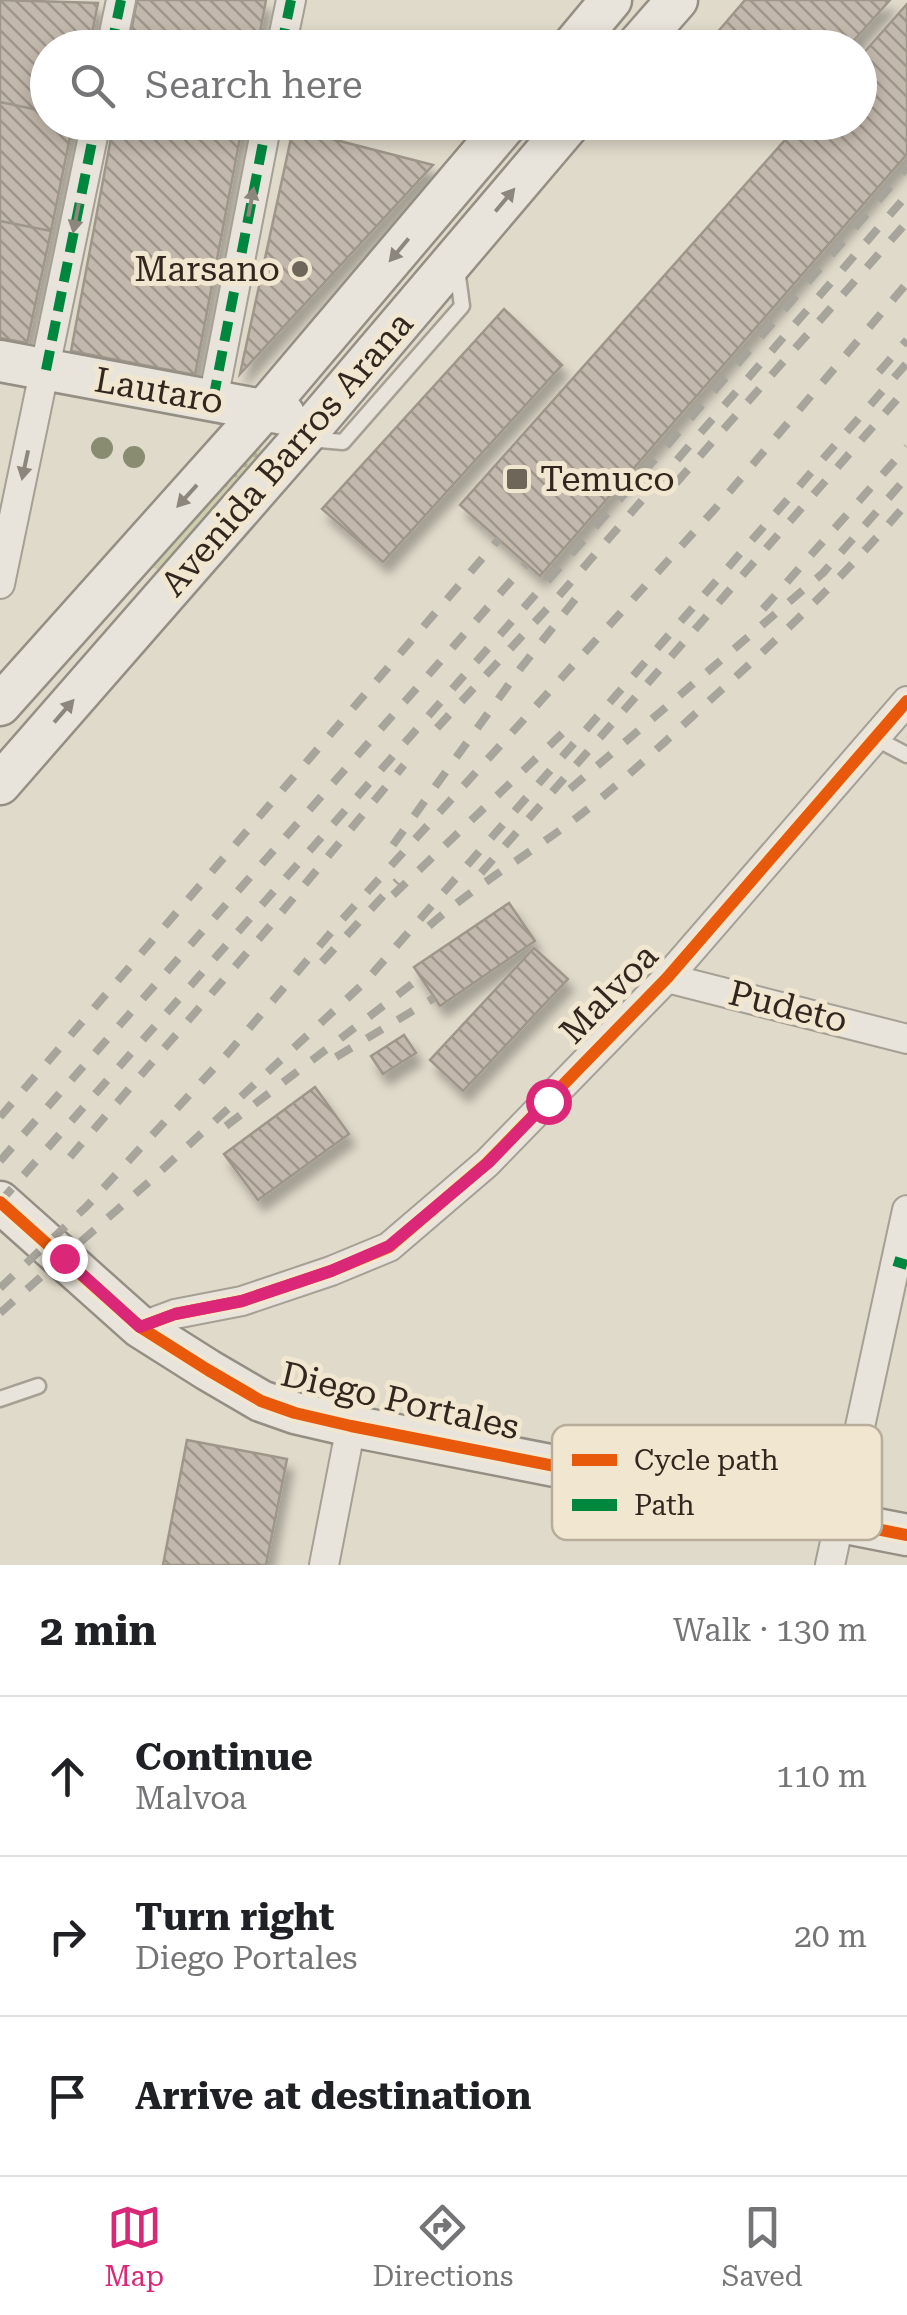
<!DOCTYPE html>
<html lang="en">
<head>
<meta charset="utf-8">
<style>
	:root { --surface:#fff; --page:#f6f6f6; --text:#202124; --muted:#757577; --line:#e0e0e0; --accent:#db2777 }
	body { margin:0; font-family:"Roboto Serif",serif; background:var(--page); color:var(--text) }
	.stop { position:absolute; width:30px; height:30px; margin:-22px; border:8px solid #db2777; border-radius:50%; background:#fff }
	.stop.end { background:#db2777; border-color:#fff; box-shadow:0 2px 10px #0008 }
	.list { margin:0; padding:0; list-style:none }
	h2 { display:flex; justify-content:space-between; align-items:center; height:130px; margin:0; padding:0 40px; font-size:42px }
	h2 small { font-size:32px; font-weight:400; color:var(--muted) }
	.list li { display:grid; grid-template-columns:65px 1fr auto; gap:30px; align-items:center; box-sizing:border-box; height:160px; padding:0 40px; border-top:2px solid var(--line) }
	.list b { display:block; font-size:38px; white-space:nowrap }
	.list p { margin:0; font-size:32px; white-space:nowrap; color:var(--muted) }
	.list em { font-size:32px; font-style:normal; color:var(--muted) }
	.icon { flex:none; width:55px; height:55px; fill:none; stroke:currentColor; stroke-width:2; stroke-linecap:round; stroke-linejoin:round }
	.map { position:relative; flex:none; width:907px; height:1565px; overflow:hidden }
	.search { position:absolute; background:var(--surface); box-shadow:0 5px 15px #0003; left:30px; right:30px; top:30px; height:110px; display:flex; align-items:center; gap:25px; box-sizing:border-box; padding:0 35px; border-radius:55px; color:var(--muted); font-size:38px }
	.sheet { height:610px; background:var(--surface) }
	nav { display:flex; justify-content:space-around; align-items:center; box-sizing:border-box; height:140px; border-top:2px solid var(--line); background:var(--surface); font-size:28px; color:var(--muted) }
	nav a { display:grid; justify-items:center; gap:5px }
	nav .on { color:var(--accent) }
	.map>svg:first-child { display:block }
</style>
</head>
<body>
<div class="map">
<svg width="907" height="1565" viewBox="0 0 907 1565">
	<defs>
		<pattern id="grass-dots" width="8" height="8" patternUnits="userSpaceOnUse" patternTransform="scale(2.5)"><rect width="8" height="8" fill="#ceceae"/><path d="M2 2h.1M6 6h.1" fill="none" stroke="#b1b195" stroke-width="1.8" stroke-linecap="round"/></pattern>
		<pattern id="building-back-hatch" width="6" height="6" patternUnits="userSpaceOnUse" patternTransform="scale(2.5)"><rect width="6" height="6" fill="#c3b8ac"/><path d="M-1 5l2 2M0 0l6 6M5-1l2 2" fill="none" stroke="#9f968b"/></pattern>
		<filter id="shadow"><feDropShadow dx="6" dy="11" stdDeviation="5" flood-color="#0004"/></filter>
	</defs>
	<rect width="100%" height="100%" fill="#e0daca"/>
	<path fill="url(#grass-dots)" d="M248,443L268,453L160,572L141,559Z"/>
	<path fill="url(#building-back-hatch)" stroke="#9f968a" stroke-width="2.5" filter="url(#shadow)" d="M0,0L98,3L89,48H48V112L0,102Z
		M137,0H266L257,48H128Z
		M745,0H890L847,48H704Z
		M907,4V154L540,576L460,505L801,122H860V57Z
		M0,102L48,112V122H73L51,231L0,221Z
		M114,122H243L195,375L71,351Z
		M293,129L433,165L240,374Z
		M0,221L51,231L27,343L0,338Z
		M504,309L562,365L383,562L322,509Z
		M509,903L535,941L440,1006L414,967Z
		M534,948L568,979L463,1091L430,1060Z
		M404,1035L416,1053L383,1074L371,1056Z
		M315,1087L349,1134L258,1200L224,1154Z
		M187,1440L287,1459L266,1565H163Z"/>
	<g fill="none" stroke-linecap="round" stroke-linejoin="round">
		<defs>
			<path id="lane" d="M308,439L343,442L462,306L457,269
				M875,738L907,755
				M0,1399L38,1386"/>
			<path id="street" d="M111,48L121,0
				M281,48L291,0
				M213,400L267,122
				M0,584L96,122
				M667,978L907,1039
				M140,1327L175,1314L242,1301L331,1271L389,1247L487,1163L667,978L907,701
				M324,1565L351,1426
				M830,1565L907,1210"/>
			<path id="secondary" d="M571,48L611,0
				M635,48L677,0
				M0,361L284,414
				M0,705L264,410L508,122
				M0,784L318,420L571,122
				M0,1202L140,1327L208,1370L261,1401L295,1413L351,1426L907,1535"/>
		</defs>
		<use href="#lane" stroke="#a59f94" stroke-width="19"/>
		<use href="#street" stroke="#a59f94" stroke-width="32"/>
		<use href="#secondary" stroke="#958e84" stroke-width="45"/>
		<use href="#lane" stroke="#e8e4db" stroke-width="14"/>
		<use href="#street" stroke="#e8e4db" stroke-width="28"/>
		<use href="#secondary" stroke="#e8e4db" stroke-width="40"/>
		<path stroke="#a7a49c" stroke-width="8" stroke-dasharray="18 18" stroke-linecap="butt" d="M879,372L907,340
			M676,483L907,222
			M763,609L907,447
			M437,728L558,597L907,195
			M570,789L823,573L907,477
			M393,845L520,669L584,588
			M481,873L907,388
			M393,895L570,726
			M429,926C479,882 537,850 589,808C630,775 669,738 708,702C778,639 846,575 907,503
			M322,962L397,881
			M336,1057L434,998
			M0,1117L499,539
			M226,1126L421,977
			M70,1157L271,925L404,765
			M0,1161L526,564
			M0,1202L669,443L907,167
			M0,1288L86,1207L229,1052L339,923L714,510L907,283
			M0,1313L151,1180L365,982L907,363"/>
		<path stroke="#00873e" stroke-width="10" stroke-dasharray="20 10" stroke-linecap="butt" d="M111,48L121,0
			M281,48L291,0
			M46,370L96,122
			M213,400L267,122
			M894,1261L907,1265"/>
		<defs>
			<path id="cycleway" d="M0,1202L140,1327L208,1370L261,1401L295,1413L351,1426L907,1535
				M140,1327L175,1314L242,1301L331,1271L389,1247L487,1163L667,978L907,701"/>
		</defs>
		<use href="#cycleway" stroke="#f1e7d1" stroke-width="19"/>
		<use href="#cycleway" stroke="#e8590c" stroke-width="12"/>
	</g>
	<g fill="#898c70">
		<circle cx="102" cy="448" r="11"/>
		<circle cx="134" cy="457" r="11"/>
	</g>
	<defs><path id="oneway-solid" d="M-6-.8H1V-3.2L6.5 0L1 3.2V.8H-6Z" transform="scale(2.5)"/></defs>
	<g fill="#8d867c">
		<use href="#oneway-solid" transform="translate(505 200) rotate(-50)"/>
		<use href="#oneway-solid" transform="translate(251 202) rotate(-79)"/>
		<use href="#oneway-solid" transform="translate(76 218) rotate(101)"/>
		<use href="#oneway-solid" transform="translate(399 250) rotate(130)"/>
		<use href="#oneway-solid" transform="translate(25 465) rotate(102)"/>
		<use href="#oneway-solid" transform="translate(187 496) rotate(132)"/>
		<use href="#oneway-solid" transform="translate(64 711) rotate(-49)"/>
	</g>
	<g fill="none" stroke-linecap="round" stroke-linejoin="round">
		<path stroke="#db2777" stroke-width="12" d="M64,1258L140,1327L175,1314L242,1301L331,1271L389,1246L488,1163L548,1101"/>
	</g>
	<g fill="#6f665a" stroke="#f1e7d1" stroke-width="4">
		<circle cx="300" cy="269" r="10"/>
		<rect x="505" y="467" width="24" height="24" rx="5"/>
	</g>
	<g text-anchor="middle" dominant-baseline="central" stroke-width="10" stroke-linejoin="round" paint-order="stroke">
		<g font-size="35" fill="#32271e" stroke="#f1e7d1" text-anchor="end">
			<text x="280" y="269">Marsano</text>
			<text x="540" y="479" text-anchor="start">Temuco</text>
		</g>
		<g font-size="35" fill="#32271e" stroke="#f1e7d1">
			<text transform="translate(159 391) rotate(10)">Lautaro</text>
			<text transform="translate(287 454) rotate(-49)">Avenida Barros Arana</text>
			<text transform="translate(609 994) rotate(-46)">Malvoa</text>
			<text transform="translate(788 1007) rotate(14)">Pudeto</text>
			<text transform="translate(400 1401) rotate(13)">Diego Portales</text>
		</g>
	</g>
	<rect x="552" y="1425" width="330" height="115" rx="15" fill="#f1e7d1" stroke="#b8ad9b" stroke-width="2.5"/>
	<rect x="572" y="1454" width="45" height="12" fill="#e8590c"/>
	<rect x="572" y="1499" width="45" height="12" fill="#00873e"/>
	<g font-size="28" fill="#32271e">
		<text x="634" y="1470">Cycle path</text>
		<text x="634" y="1515">Path</text>
	</g>
</svg>
<div class="stop" style="left:548px;top:1101px"></div>
<div class="stop end" style="left:64px;top:1258px"></div>
<div class="search"><svg class="icon" aria-label="search" viewBox="0 0 24 24"><circle cx="10" cy="10" r="6"/><path d="M15 15l6 6"/></svg>Search here</div>
</div>
<section class="sheet">
<h2>2 min<small>Walk · 130 m</small></h2>
<ul class="list">
<li><svg class="icon" aria-label="ahead" viewBox="0 0 24 24"><path d="M12 20V5M6 11l6-6 6 6"/></svg><div><b>Continue</b><p>Malvoa</p></div><em>110 m</em></li>
<li><svg class="icon" aria-label="right" viewBox="0 0 24 24"><path d="M7 20v-9h11M14 6l5 5-5 5"/></svg><div><b>Turn right</b><p>Diego Portales</p></div><em>20 m</em></li>
<li><svg class="icon" aria-label="arrive" viewBox="0 0 24 24"><path d="M6 21V4h12l-3 4 3 4H6"/></svg><div><b>Arrive at destination</b></div></li>
</ul>
</section>
<nav>
<a class="on"><svg class="icon" aria-label="map" viewBox="0 0 24 24"><path d="M3 6l6-2 6 2 6-2v14l-6 2-6-2-6 2zM9 4v14M15 6v14"/></svg>Map</a>
<a><svg class="icon" aria-label="directions" viewBox="0 0 24 24"><path d="M12 3l9 9-9 9-9-9zM9 14v-3h6M13 9l2 2-2 2"/></svg>Directions</a>
<a><svg class="icon" aria-label="saved" viewBox="0 0 24 24"><path d="M7 4h10v16l-5-4-5 4z"/></svg>Saved</a>
</nav>
</body>
</html>
